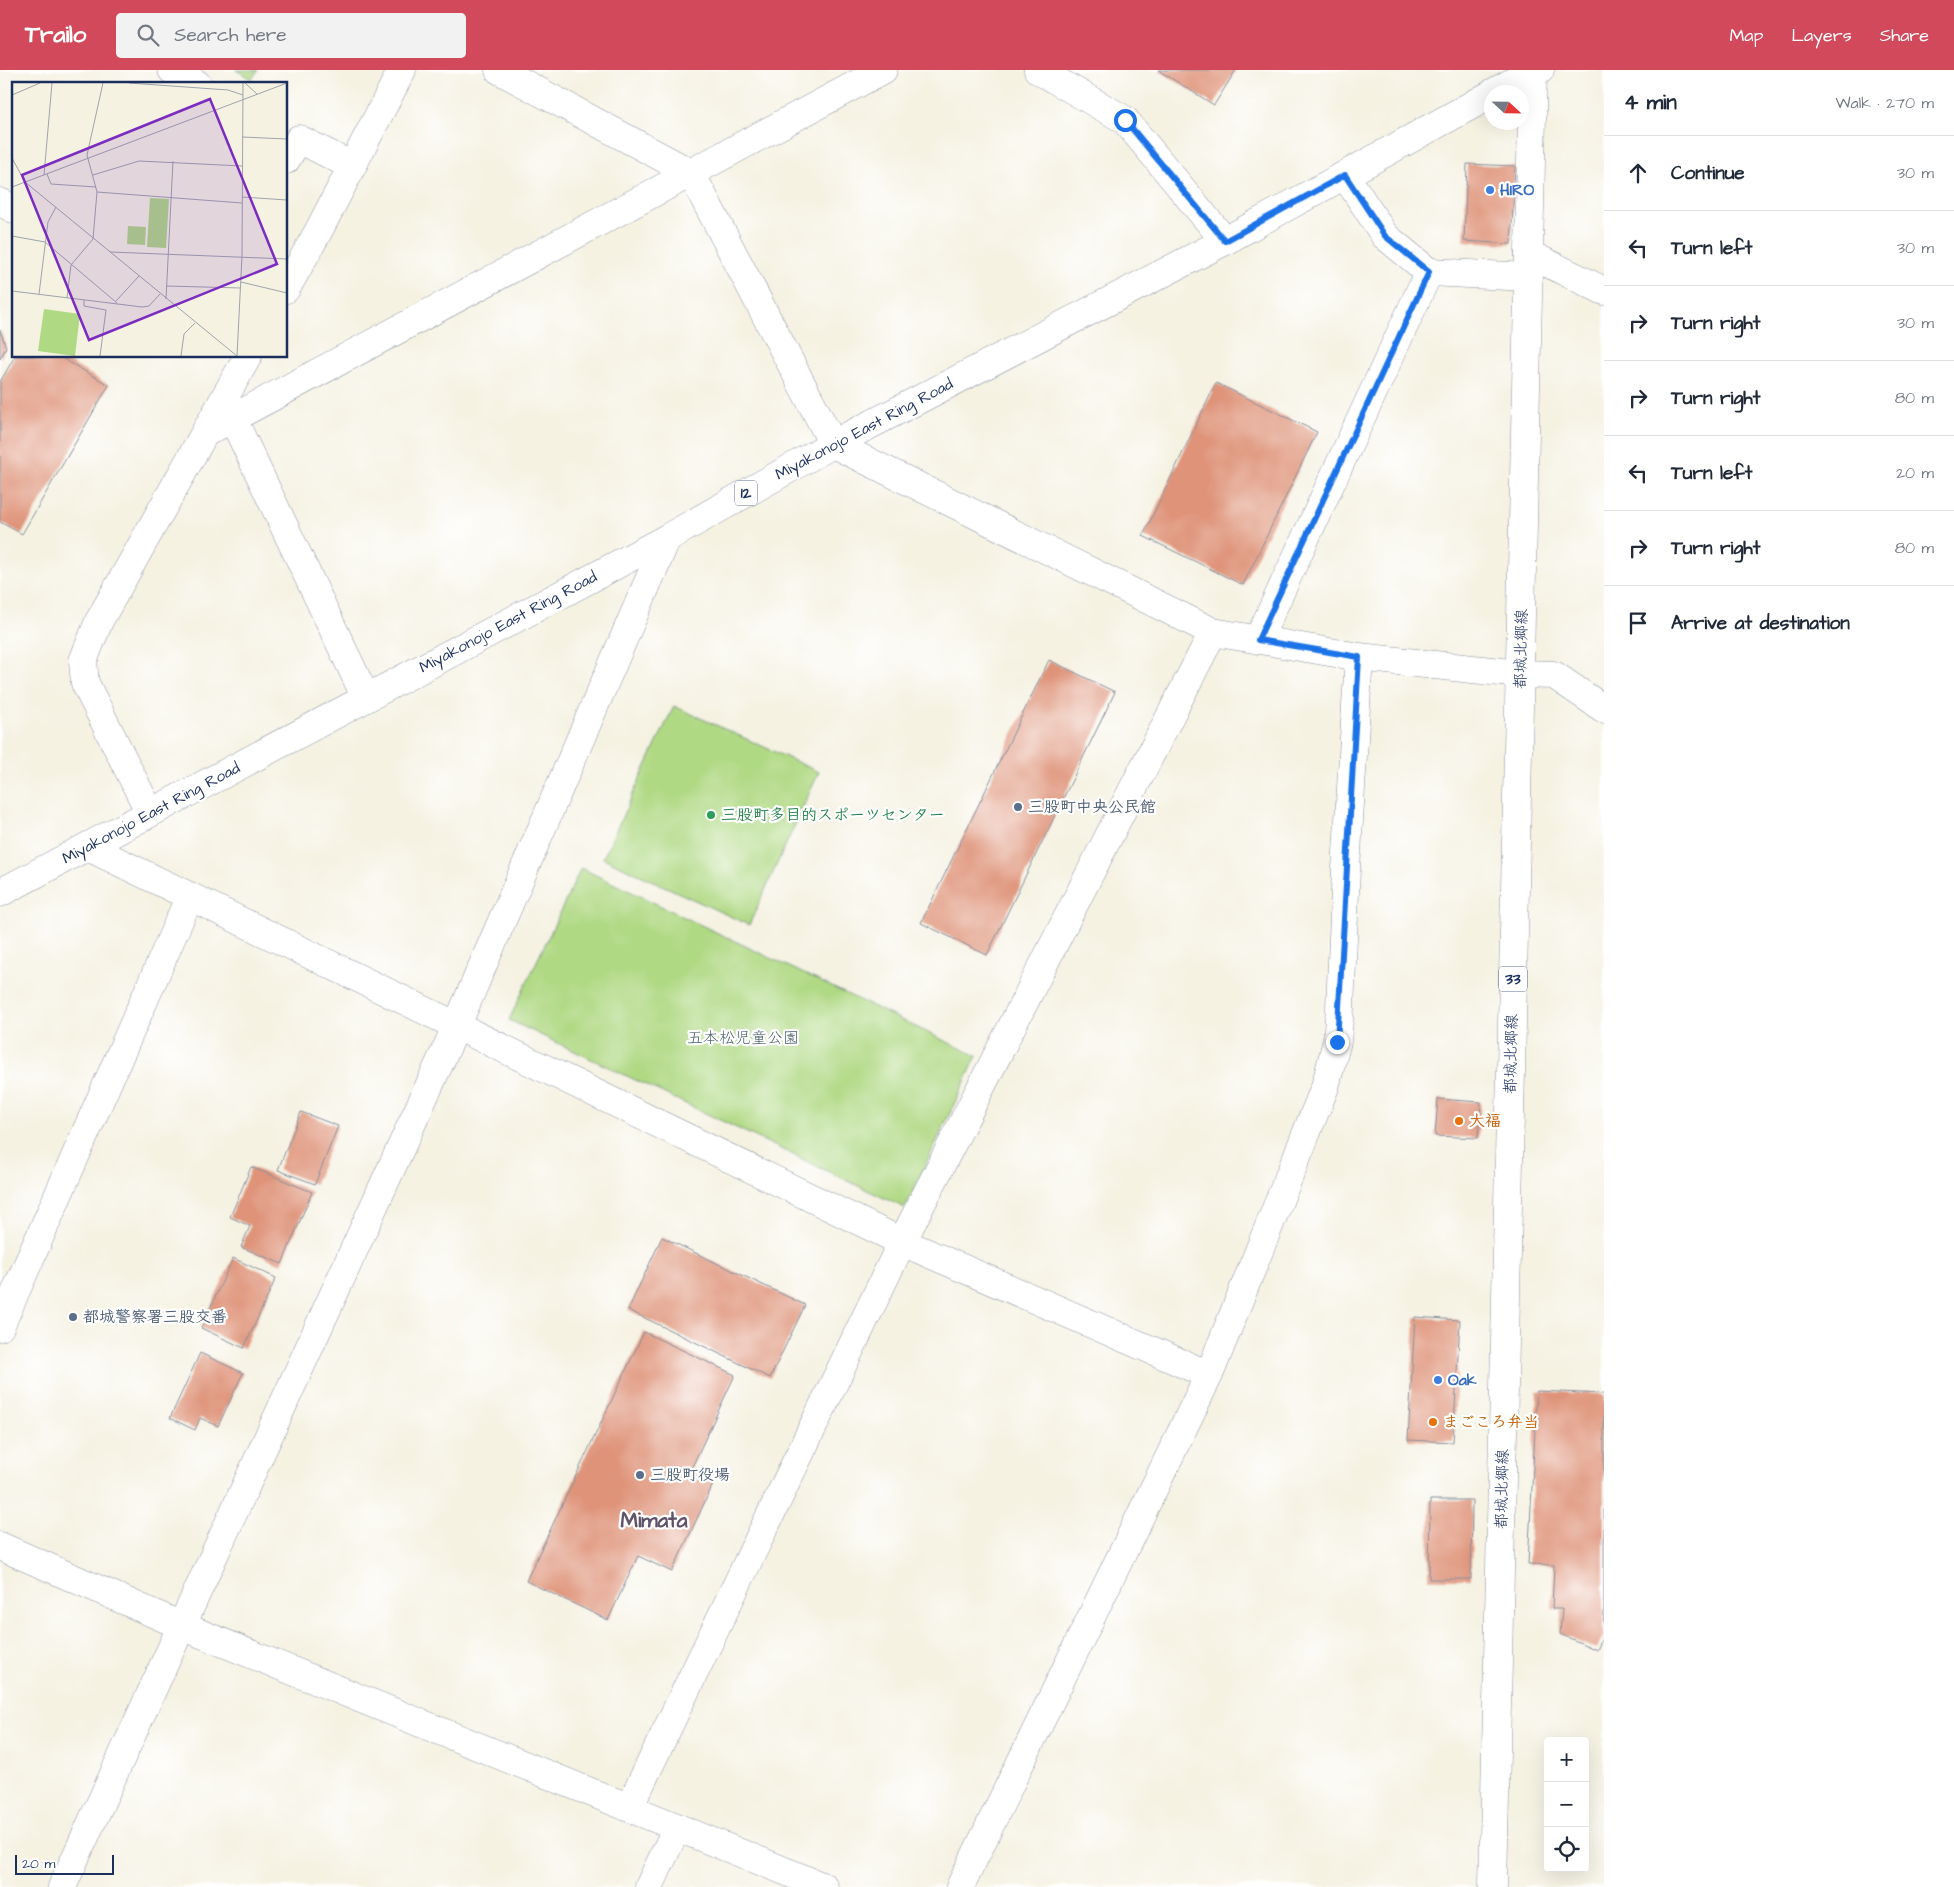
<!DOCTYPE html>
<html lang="en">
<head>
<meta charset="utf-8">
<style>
	:root { --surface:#fff; --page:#f2f2f3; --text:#1f2937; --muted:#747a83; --line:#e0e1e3; --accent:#d1495b }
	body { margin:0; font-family:"Architects Daughter","Klee One",sans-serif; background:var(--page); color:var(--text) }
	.controls { position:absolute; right:15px; bottom:15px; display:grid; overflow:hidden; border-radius:5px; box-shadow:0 5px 20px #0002 }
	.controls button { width:45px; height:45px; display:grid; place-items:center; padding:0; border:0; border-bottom:1px solid var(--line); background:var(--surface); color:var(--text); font:25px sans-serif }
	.compass { position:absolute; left:1484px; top:15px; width:45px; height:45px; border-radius:50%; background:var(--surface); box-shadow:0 5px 20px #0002; rotate:112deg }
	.scale { position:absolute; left:15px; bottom:12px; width:99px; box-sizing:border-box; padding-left:5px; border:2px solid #1b2f5e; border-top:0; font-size:14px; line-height:18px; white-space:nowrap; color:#1b2f5e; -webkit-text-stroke:4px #fff; paint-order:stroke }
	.stop { position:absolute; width:15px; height:15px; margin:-11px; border:4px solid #1a73e8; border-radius:50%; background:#fff }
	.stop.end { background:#1a73e8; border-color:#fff; box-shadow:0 1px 5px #0008 }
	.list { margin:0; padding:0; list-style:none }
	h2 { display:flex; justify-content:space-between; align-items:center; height:65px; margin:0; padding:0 20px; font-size:21px }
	h2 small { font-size:16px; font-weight:400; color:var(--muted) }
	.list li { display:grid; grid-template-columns:32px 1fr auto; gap:15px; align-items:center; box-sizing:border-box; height:75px; padding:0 20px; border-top:1px solid var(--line) }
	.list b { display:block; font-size:19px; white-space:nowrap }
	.list em { font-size:16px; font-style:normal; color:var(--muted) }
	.icon { flex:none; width:28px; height:28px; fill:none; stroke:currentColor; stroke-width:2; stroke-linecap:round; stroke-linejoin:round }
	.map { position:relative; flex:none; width:1604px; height:1817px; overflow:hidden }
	header { display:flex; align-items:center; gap:30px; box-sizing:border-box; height:70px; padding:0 25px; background:var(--accent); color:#fff }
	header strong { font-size:24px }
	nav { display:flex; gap:28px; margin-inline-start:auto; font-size:18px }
	.search { width:350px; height:45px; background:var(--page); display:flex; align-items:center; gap:12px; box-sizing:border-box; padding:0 18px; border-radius:5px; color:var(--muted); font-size:19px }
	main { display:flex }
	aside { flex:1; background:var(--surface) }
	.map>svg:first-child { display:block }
</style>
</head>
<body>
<header>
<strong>Trailo</strong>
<div class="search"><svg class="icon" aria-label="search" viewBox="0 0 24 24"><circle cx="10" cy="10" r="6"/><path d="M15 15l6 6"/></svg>Search here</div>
<nav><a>Map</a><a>Layers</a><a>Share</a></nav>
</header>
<main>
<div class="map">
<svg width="1604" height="1817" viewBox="0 0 1604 1817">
	<rect width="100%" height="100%" fill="#fff"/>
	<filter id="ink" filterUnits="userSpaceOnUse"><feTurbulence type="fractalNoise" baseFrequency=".02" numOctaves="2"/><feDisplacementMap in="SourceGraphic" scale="10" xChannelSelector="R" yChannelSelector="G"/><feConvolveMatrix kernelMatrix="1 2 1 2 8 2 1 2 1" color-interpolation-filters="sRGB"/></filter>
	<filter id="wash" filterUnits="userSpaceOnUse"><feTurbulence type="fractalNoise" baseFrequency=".0096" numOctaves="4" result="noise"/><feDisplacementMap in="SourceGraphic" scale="20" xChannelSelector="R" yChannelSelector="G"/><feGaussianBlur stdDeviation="1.12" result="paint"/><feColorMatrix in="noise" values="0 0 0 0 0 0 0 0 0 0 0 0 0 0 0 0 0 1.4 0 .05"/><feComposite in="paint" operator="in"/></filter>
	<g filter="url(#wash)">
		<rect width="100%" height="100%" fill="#f5f2e2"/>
		<path fill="#b0d984" stroke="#668471" d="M236,0H258L252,9Z
			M674,636L819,702L749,855L603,788Z
			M581,798L977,986L905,1138L509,950Z"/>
		<g id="blocks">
			<path fill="#df947a" d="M1158,0H1236L1214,35Z
				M1467,94L1515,96L1511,174L1464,171Z
				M0,260L6,277L0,289Z
				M15,286H58L109,315L22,464L0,452V312Z
				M1216,313L1317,362L1243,515L1143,466Z
				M1049,590L1115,622L987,885L921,853Z
				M1438,1029L1481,1032L1478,1068L1435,1066Z
				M301,1042L338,1056L315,1114L278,1100Z
				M251,1097L312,1122L282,1194L241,1177L250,1156L230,1147Z
				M662,1167L805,1235L770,1308L628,1240Z
				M233,1188L276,1208L244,1278L201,1258Z
				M1415,1247L1460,1250L1453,1372L1408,1370Z
				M644,1262L735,1305L691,1399L715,1410L672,1502L638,1486L608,1550L526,1511Z
				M200,1283L243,1303L218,1356L200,1348L195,1360L170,1348Z
				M1537,1321L1604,1324V1564L1597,1580L1560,1564L1562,1539H1552L1554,1495L1528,1494Z
				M1430,1430H1472L1471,1509H1429Z"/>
		</g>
	</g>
	<g filter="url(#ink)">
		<use href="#blocks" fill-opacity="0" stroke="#8890a0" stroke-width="1"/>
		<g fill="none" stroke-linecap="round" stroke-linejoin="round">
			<defs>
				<path id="minor" d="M172,0L197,14
					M499,0L691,103L833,374L1213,562L1359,587L1520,604L1554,605L1604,639
					M1038,0L1125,50L1225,171
					M286,90L299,69L352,96
					M1345,105L1385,166L1429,202
					M0,132L14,139
					M1529,184L1604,221
					M286,219L319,160L402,0
					M233,349L366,628
					M205,363L883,0
					M1258,570L1429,202L1529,207
					M150,743L85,613L83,591L99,551L248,286
					M88,777L902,1172L1209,1305
					M0,1257L190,826
					M0,1476L182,1556L824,1817
					M629,1738L902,1172L1213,562
					M62,1817L457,955L667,468
					M649,1817L677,1757
					M960,1817L1209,1305L1325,1017L1337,971L1340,938L1346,799L1359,587"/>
				<path id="major" d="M1494,22L1533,1L1540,0
					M0,823L667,468L833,374L1225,171L1492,24
					M1493,1817L1533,0"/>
			</defs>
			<use href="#minor" stroke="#8890a0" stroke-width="29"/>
			<use href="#major" stroke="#8890a0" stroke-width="29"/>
			<use href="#minor" stroke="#fff" stroke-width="28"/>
			<use href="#major" stroke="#fff" stroke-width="28"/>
		</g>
	</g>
	<g fill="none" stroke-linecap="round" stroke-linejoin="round" filter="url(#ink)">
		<path stroke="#1a73e8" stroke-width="6" d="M1125,50L1225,171L1345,105L1385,166L1429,202L1258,570L1359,587L1337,972"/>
	</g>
	<g fill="#3f7fe0" stroke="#fff" stroke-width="2">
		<circle cx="1490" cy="120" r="5"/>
		<circle cx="1438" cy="1310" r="5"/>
	</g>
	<g fill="#5c6f8a" stroke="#fff" stroke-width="2">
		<circle cx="1018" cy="737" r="5"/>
		<circle cx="73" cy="1247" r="5"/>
		<circle cx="640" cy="1405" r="5"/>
	</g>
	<circle fill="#2e9e5b" stroke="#fff" stroke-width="2" cx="711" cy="745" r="5"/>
	<g fill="#e8710a" stroke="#fff" stroke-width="2">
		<circle cx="1459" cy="1051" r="5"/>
		<circle cx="1433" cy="1352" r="5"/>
	</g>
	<g text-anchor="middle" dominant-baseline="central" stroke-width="4.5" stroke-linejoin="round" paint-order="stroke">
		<g fill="#fff" stroke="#5f6d8e" stroke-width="1">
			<rect x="735" y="410.5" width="22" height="25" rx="4"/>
			<rect x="1499" y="896.5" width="28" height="25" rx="4"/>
		</g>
		<g font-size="15" font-weight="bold" fill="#1b2f5e">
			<text x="746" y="423">12</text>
			<text x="1513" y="909">33</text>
		</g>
		<g font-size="16" font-weight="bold" fill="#366cbe" stroke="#fff" text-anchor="start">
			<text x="1500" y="120">HIRO</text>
			<text x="1448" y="1310">Oak</text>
		</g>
		<g font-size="16" fill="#1b2f5e" stroke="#fff">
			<text transform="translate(864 359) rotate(-28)">Miyakonojo East Ring Road</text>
			<text transform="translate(508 552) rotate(-28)">Miyakonojo East Ring Road</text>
			<text transform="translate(1521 579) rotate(-89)">都城北郷線</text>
			<text transform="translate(151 743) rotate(-28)">Miyakonojo East Ring Road</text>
			<text transform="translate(1511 984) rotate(-89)">都城北郷線</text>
			<text transform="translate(1502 1419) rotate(-89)">都城北郷線</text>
		</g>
		<g font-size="16" font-weight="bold" fill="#4e5e75" stroke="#fff" text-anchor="start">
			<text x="1028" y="737">三股町中央公民館</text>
			<text x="83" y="1247">都城警察署三股交番</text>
			<text x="650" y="1405">三股町役場</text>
		</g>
		<g font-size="16" font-weight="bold" fill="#27864d" stroke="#fff" text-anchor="start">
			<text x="721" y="745">三股町多目的スポーツセンター</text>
		</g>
		<g font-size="16" fill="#486269" stroke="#fff">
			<text x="743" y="968">五本松児童公園</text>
		</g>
		<g font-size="16" font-weight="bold" fill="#c56008" stroke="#fff" text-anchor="start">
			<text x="1469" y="1051">大福</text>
			<text x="1443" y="1352">まごころ弁当</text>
		</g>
		<g font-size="21" font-weight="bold" fill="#605268" stroke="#fff">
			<text x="654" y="1450">Mimata</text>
		</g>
	</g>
	<g transform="translate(12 12)">
		<rect width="275" height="275" fill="#f5f2e2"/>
		<path d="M138,116L157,117L154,166L135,165ZM116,144L134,145L133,163L115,162ZM32,227L68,232L63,274L26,269Z" fill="#b0d984"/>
		<path fill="none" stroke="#9ea4ad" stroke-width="1" d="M117,1L216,8L231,13M233,1L245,12M0,13L28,1M230,55L275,57M0,76L13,100L225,274M35,92L39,102L84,105M32,93L40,1M81,93L127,79L230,84M0,105L275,1M85,110L230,121M230,115L275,118M0,154L33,160L105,221M98,170L275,177M229,200L275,211M154,204L229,206M0,209L130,225L137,224L148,212M27,212L36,140L44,125M55,216L59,183L81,157L85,110L75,73L91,1M154,217L161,79M72,218V224L94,228L88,274M104,219L127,194M169,274L172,252L183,241M225,274L230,174L231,1"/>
		<path fill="#7b2cbf" fill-opacity="0.15" stroke="#7b2cbf" stroke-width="2.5" d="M198,17L265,182L77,258L10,93Z"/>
		<rect width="275" height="275" fill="none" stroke="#1b2f5e" stroke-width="2.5"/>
	</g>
</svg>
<div class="controls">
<button>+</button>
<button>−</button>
<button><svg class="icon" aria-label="locate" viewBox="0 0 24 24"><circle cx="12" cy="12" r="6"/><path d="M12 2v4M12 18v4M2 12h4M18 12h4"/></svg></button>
</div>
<svg class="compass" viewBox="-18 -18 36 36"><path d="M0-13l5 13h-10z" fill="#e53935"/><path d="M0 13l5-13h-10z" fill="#747a83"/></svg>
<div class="scale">20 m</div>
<div class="stop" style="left:1125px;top:50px"></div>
<div class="stop end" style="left:1337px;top:972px"></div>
</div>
<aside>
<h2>4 min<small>Walk · 270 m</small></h2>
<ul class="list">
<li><svg class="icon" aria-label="ahead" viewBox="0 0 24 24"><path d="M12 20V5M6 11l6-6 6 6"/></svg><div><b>Continue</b></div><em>30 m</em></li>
<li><svg class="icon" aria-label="left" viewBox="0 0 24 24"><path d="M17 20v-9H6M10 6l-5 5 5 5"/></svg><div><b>Turn left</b></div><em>30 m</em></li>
<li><svg class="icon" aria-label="right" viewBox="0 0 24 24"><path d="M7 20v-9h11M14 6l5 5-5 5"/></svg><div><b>Turn right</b></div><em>30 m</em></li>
<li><svg class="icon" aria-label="right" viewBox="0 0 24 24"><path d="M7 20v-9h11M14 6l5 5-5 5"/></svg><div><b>Turn right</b></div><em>80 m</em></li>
<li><svg class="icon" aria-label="left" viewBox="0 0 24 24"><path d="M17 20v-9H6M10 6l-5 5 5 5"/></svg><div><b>Turn left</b></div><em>20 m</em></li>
<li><svg class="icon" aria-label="right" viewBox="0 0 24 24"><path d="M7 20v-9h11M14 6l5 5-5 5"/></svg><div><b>Turn right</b></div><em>80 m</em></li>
<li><svg class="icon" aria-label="arrive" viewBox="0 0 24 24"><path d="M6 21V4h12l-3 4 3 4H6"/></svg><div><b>Arrive at destination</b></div></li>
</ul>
</aside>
</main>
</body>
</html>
